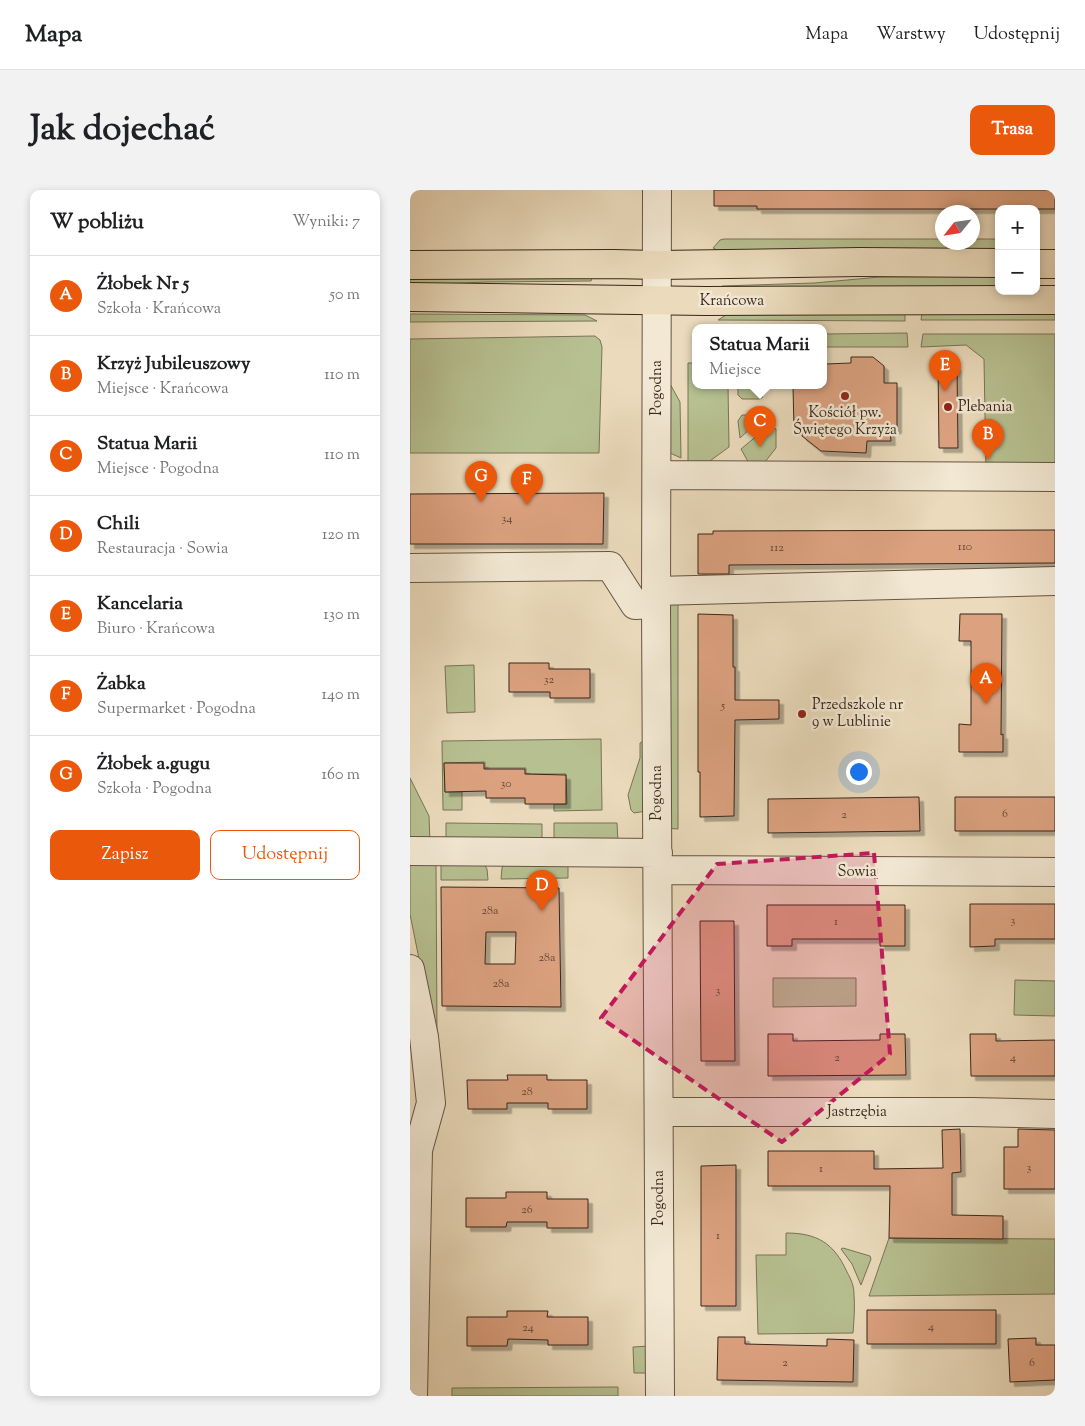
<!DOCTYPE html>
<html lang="pl">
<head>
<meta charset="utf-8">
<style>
	:root { --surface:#fff; --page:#f2f2f2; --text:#202124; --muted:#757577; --line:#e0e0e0; --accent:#ea580c }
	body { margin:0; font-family:"Sorts Mill Goudy",serif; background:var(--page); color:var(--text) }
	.controls { position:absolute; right:15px; top:15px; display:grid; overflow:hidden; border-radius:10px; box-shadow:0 2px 8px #0003 }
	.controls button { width:45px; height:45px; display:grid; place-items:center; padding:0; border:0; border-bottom:1px solid var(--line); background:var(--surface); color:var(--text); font:25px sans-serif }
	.compass { position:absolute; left:525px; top:15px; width:45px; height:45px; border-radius:50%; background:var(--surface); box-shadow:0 2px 8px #0003; rotate:240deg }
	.you { position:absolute; left:448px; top:581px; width:18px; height:18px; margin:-12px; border:4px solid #fff; border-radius:50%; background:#1a73e8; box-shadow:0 0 0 8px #1a73e833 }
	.badge { display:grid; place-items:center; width:32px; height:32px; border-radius:50%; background:var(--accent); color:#fff; font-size:16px; font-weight:700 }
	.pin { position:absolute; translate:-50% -41px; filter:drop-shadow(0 1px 2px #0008) }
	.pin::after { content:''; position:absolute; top:26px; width:18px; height:15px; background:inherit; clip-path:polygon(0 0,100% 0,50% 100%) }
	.popup { position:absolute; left:282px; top:134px; width:135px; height:65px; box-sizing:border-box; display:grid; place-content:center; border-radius:10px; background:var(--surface); filter:drop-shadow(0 1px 4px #0005); font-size:16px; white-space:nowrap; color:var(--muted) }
	.popup b { font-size:19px; color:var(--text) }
	.popup::after { content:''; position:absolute; left:50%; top:100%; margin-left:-10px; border:10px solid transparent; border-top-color:var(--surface) }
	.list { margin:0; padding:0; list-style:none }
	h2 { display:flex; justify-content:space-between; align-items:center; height:65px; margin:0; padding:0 20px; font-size:21px }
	h2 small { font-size:16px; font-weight:400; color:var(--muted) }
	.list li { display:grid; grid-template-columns:32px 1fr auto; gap:15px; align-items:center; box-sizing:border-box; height:80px; padding:0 20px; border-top:1px solid var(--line) }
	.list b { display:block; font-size:19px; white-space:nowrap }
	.list p { margin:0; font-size:16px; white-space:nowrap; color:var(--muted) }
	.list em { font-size:16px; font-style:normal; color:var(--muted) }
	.actions { display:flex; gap:10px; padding:15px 20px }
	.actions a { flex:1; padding:11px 0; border:1px solid var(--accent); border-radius:10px; text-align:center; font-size:18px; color:var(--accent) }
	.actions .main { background:var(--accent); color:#fff }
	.map { position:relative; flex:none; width:645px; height:1206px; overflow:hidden; border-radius:10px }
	header { display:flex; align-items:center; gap:30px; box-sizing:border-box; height:70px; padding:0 25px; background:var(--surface); border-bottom:1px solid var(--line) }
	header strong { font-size:24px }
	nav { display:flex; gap:28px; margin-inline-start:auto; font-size:18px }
	.intro { display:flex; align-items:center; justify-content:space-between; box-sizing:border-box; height:120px; padding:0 30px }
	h1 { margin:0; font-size:35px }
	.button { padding:12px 22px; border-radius:10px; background:var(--accent); color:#fff; font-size:18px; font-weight:700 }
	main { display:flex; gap:30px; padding:0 30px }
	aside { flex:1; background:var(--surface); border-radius:10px; box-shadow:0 2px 8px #0003 }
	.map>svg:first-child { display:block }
</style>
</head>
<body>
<header>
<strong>Mapa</strong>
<nav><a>Mapa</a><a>Warstwy</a><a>Udostępnij</a></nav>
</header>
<div class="intro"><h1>Jak dojechać</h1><a class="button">Trasa</a></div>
<main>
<aside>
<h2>W pobliżu<small>Wyniki: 7</small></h2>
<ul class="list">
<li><span class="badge">A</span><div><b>Żłobek Nr 5</b><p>Szkoła · Krańcowa</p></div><em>50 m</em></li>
<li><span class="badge">B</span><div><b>Krzyż Jubileuszowy</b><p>Miejsce · Krańcowa</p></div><em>110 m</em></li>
<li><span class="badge">C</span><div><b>Statua Marii</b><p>Miejsce · Pogodna</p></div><em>110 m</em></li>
<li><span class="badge">D</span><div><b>Chili</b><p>Restauracja · Sowia</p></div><em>120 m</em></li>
<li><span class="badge">E</span><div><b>Kancelaria</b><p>Biuro · Krańcowa</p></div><em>130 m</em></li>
<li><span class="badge">F</span><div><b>Żabka</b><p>Supermarket · Pogodna</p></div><em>140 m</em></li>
<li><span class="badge">G</span><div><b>Żłobek a.gugu</b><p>Szkoła · Pogodna</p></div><em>160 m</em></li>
</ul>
<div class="actions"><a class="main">Zapisz</a><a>Udostępnij</a></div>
</aside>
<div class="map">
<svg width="645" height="1206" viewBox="0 0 645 1206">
	<defs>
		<filter id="shadow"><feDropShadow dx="4.5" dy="4.5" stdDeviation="0" flood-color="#0004"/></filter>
	</defs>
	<rect width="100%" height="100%" fill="#ebdbbc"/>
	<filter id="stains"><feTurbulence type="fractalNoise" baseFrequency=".004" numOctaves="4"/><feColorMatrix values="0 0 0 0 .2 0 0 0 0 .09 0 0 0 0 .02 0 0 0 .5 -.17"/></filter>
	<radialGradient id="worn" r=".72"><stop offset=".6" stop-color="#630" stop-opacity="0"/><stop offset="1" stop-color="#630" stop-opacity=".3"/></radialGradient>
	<path fill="#b7c091" stroke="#787456" d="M314,49H532V52H562L563,49H589V63L307,60L303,58L310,50Z
		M183,86L181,91L77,92L0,95V88Z
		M589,86V99H311L312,96L404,93L470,87Z
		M512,123H645V130H511Z
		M0,124L175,125L187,131L0,132Z
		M495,124V131L308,130L316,125Z
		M497,143L498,157H414V144Z
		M513,144H645V280H576L574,169L556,155L511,157Z
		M185,146L190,150L192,157L189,263H0V149Z
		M278,173H286V196H318L319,257L293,276L278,275Z
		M259,192L270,212L271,268L260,263Z
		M328,196H340L353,207L350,209H332L328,205Z
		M332,225H350L352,228L330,248L328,231Z
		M361,234L366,239V258L351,277H341L331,259Z
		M268,406V639L254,638L250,415Z
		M64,475L65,522L37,523L35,476Z
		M191,549L192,620L144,621V614H157L156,584H116V578H75V572L34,573L35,602H52V620H33L32,551Z
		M233,551L236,621L224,623L221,620L218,605L230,568V553Z
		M0,588L19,626L20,654L0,655Z
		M36,633L132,634V649L36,648Z
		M144,633H207L208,653H144Z
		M26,673L27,844H24L0,724V674Z
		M31,673L74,674L77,679L78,690H31Z
		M94,674L158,675V688L91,689L92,678Z
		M363,788H446V816L363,817Z
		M605,790L645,791V826L604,825Z
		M376,1043C407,1043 424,1053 437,1082C441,1089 444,1096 444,1104C445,1117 444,1130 443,1143L348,1144L346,1065H376Z
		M479,1048L645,1049V1104L459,1106Z
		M433,1058L460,1066L461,1069L451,1095L442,1074L431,1059Z
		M240,1156L241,1183H224L223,1157Z
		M208,1197V1206H42V1198Z"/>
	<path fill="#dca280" stroke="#39271c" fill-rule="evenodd" filter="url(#shadow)" d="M304,0H645V19H347V16H304Z
		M441,167H463L474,176V193H487V239L480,240L481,251H457L456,263L411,261L392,246L393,240H384L383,196H414V177H416V174L441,173Z
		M547,176L548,258H529L528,177Z
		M194,303L193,354H0V304Z
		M645,340V373L319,375V384H288V344H303V341Z
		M288,424L323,425V477H325V510H369V529L325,530L324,626L290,627V582H288Z
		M550,424H592L591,545L593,544V562H549V534L561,535V451H549Z
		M99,473H139V479H180V508H140V502H99Z
		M34,573H74V579H115V584L156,585V614H115V608H76V601L35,602Z
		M509,607L510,641L358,643V609Z
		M545,607H645V641H545Z
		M31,697L149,698L151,817L32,816ZM76,742H106L105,774H75Z
		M560,714H645V749H585V756L560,757Z
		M357,715H495V756H470V749H382V756H357Z
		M290,731H324L325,871H291Z
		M358,844H383V851L470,850V844H495L496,885L358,886Z
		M560,844H586V851L645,850V886H561Z
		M97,885H137V890H177V919H138V913H97V919H58L57,890H98Z
		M550,939L551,982L542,983V1025L593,1026V1049L479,1048L480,996H358V961H464V979L533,978L532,940Z
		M608,939L645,940V999H594V957H608Z
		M326,975V1116H291V976Z
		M96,1002H137V1009H178V1038H137V1032H97L96,1037H56V1008H96Z
		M457,1120H586V1154H457Z
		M97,1121H138L137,1127H178V1155H138V1150L98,1149L97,1156H57V1127H97Z
		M308,1147H335V1154L417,1156V1149L444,1150L443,1192L307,1190Z
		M626,1148V1155H645V1190L600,1192L598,1149Z"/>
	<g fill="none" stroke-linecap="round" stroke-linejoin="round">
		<defs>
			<path id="minor" d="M247,0L246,414L250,1206
				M247,285L645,287
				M0,378L200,376L225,415L246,414
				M246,401L645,391
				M0,661L248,663
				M248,680L645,682
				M0,779L14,847L21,913L8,960L3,1206
				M249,922H562L645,924"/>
			<path id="major" d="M626,74H645
				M0,75L203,74L247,75L450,72L589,73
				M0,107L296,111L645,110"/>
		</defs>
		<use href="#minor" stroke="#665444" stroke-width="30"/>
		<use href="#major" stroke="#39271c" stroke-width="30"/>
		<use href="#minor" stroke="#f2e8d3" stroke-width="28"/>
		<use href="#major" stroke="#ebdbbc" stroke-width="28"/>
	</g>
	<path fill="#c2185b" fill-opacity="0.2" stroke="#c2185b" stroke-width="4" stroke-dasharray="10 6" stroke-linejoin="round" d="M464,663L480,864L372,952L191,828L307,674Z"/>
	<g fill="#8f2418" stroke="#f2e8d3" stroke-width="2">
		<circle cx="435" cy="206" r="5"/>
		<circle cx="538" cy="217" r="5"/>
		<circle cx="392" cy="524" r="5"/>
	</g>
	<g text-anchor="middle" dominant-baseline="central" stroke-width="5" stroke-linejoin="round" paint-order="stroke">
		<g font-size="12" fill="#624635">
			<text x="97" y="329">34</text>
			<text x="555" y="357">110</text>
			<text x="367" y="358">112</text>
			<text x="139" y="490">32</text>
			<text x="313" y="516">5</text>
			<text x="96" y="594">30</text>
			<text x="595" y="624">6</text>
			<text x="434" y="625">2</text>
			<text x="80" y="721">28a</text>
			<text x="603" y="731">3</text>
			<text x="426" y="732">1</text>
			<text x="137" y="768">28a</text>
			<text x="91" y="794">28a</text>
			<text x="308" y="801">3</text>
			<text x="427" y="868">2</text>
			<text x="603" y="868">4</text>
			<text x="117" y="902">28</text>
			<text x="619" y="978">3</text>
			<text x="411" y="979">1</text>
			<text x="117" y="1020">26</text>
			<text x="308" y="1046">1</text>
			<text x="521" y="1137">4</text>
			<text x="118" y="1138">24</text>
			<text x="375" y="1173">2</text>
			<text x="622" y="1173">6</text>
		</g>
		<g font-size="15" fill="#39271c" stroke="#f2e8d3">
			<text x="322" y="111">Krańcowa</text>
			<text transform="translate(247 198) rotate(-90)">Pogodna</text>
			<text transform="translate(247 603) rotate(-90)">Pogodna</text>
			<text x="447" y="682">Sowia</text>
			<text x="447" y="922">Jastrzębia</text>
			<text transform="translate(249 1008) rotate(-90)">Pogodna</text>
		</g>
		<g font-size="15" fill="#39271c" stroke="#f2e8d3" text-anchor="start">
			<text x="548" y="217">Plebania</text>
			<text x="435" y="223" text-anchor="middle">Kościół pw.<tspan x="435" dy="17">Świętego Krzyża</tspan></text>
			<text x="402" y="515">Przedszkole nr<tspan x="402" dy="17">9 w Lublinie</tspan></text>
		</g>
	</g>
	<rect width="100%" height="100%" filter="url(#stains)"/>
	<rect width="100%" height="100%" fill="url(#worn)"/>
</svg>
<div class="controls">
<button>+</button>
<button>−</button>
</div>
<svg class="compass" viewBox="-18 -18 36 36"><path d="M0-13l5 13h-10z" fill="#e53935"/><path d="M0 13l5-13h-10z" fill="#757577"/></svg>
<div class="you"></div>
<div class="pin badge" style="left:576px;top:514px">A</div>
<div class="pin badge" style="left:578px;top:270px">B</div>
<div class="pin badge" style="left:350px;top:257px">C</div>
<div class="popup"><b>Statua Marii</b>Miejsce</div>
<div class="pin badge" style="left:132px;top:721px">D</div>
<div class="pin badge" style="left:535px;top:201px">E</div>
<div class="pin badge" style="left:117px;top:315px">F</div>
<div class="pin badge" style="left:71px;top:312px">G</div>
</div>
</main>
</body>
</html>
